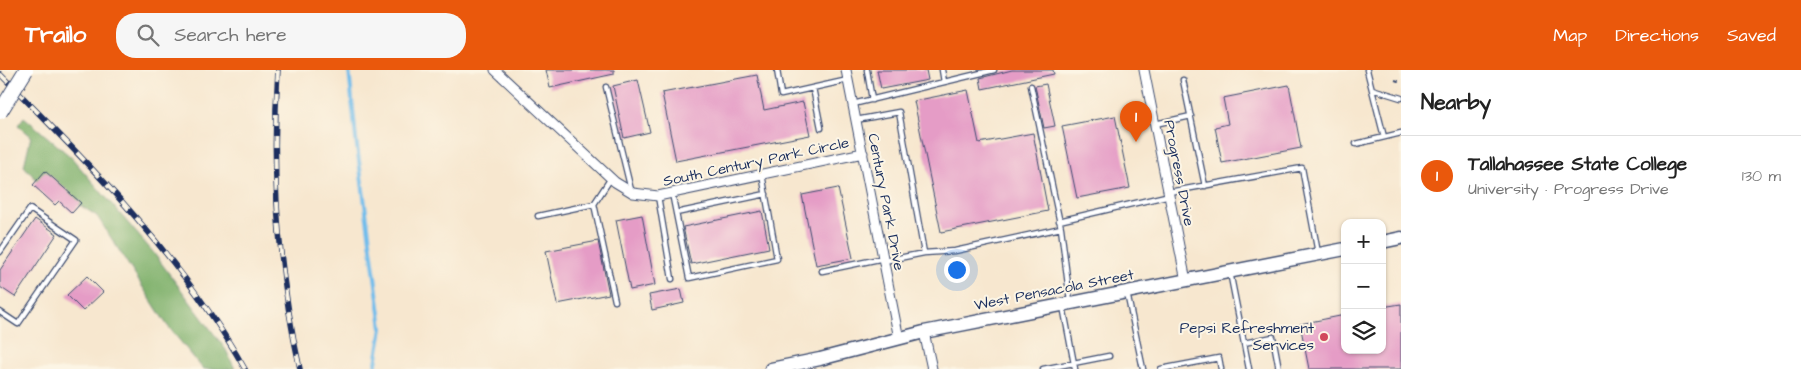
<!DOCTYPE html>
<html lang="en">
<head>
<meta charset="utf-8">
<style>
	:root { --surface:#fff; --page:#f6f6f6; --text:#222; --muted:#767676; --line:#e0e0e0; --accent:#ea580c }
	body { margin:0; font-family:"Architects Daughter",sans-serif; background:var(--page); color:var(--text) }
	.controls { position:absolute; right:15px; bottom:15px; display:grid; overflow:hidden; border-radius:10px; box-shadow:0 1px 4px #0004 }
	.controls button { width:45px; height:45px; display:grid; place-items:center; padding:0; border:0; border-bottom:1px solid var(--line); background:var(--surface); color:var(--text); font:25px sans-serif }
	.you { position:absolute; left:956px; top:199px; width:18px; height:18px; margin:-12px; border:4px solid #fff; border-radius:50%; background:#1a73e8; box-shadow:0 0 0 8px #1a73e833 }
	.badge { display:grid; place-items:center; width:32px; height:32px; border-radius:50%; background:var(--accent); color:#fff; font-size:16px; font-weight:700 }
	.pin { position:absolute; translate:-50% -41px; filter:drop-shadow(0 1px 2px #0008) }
	.pin::after { content:''; position:absolute; top:26px; width:18px; height:15px; background:inherit; clip-path:polygon(0 0,100% 0,50% 100%) }
	.list { margin:0; padding:0; list-style:none }
	h2 { display:flex; justify-content:space-between; align-items:center; height:65px; margin:0; padding:0 20px; font-size:21px }
	h2 small { font-size:16px; font-weight:400; color:var(--muted) }
	.list li { display:grid; grid-template-columns:32px 1fr auto; gap:15px; align-items:center; box-sizing:border-box; height:80px; padding:0 20px; border-top:1px solid var(--line) }
	.list b { display:block; font-size:19px; white-space:nowrap }
	.list p { margin:0; font-size:16px; white-space:nowrap; color:var(--muted) }
	.list em { font-size:16px; font-style:normal; color:var(--muted) }
	.icon { flex:none; width:28px; height:28px; fill:none; stroke:currentColor; stroke-width:2; stroke-linecap:round; stroke-linejoin:round }
	.map { position:relative; flex:none; width:1401px; height:299px; overflow:hidden }
	header { display:flex; align-items:center; gap:30px; box-sizing:border-box; height:70px; padding:0 25px; background:var(--accent); color:#fff }
	header strong { font-size:24px }
	nav { display:flex; gap:28px; margin-inline-start:auto; font-size:18px }
	.search { width:350px; height:45px; background:var(--page); display:flex; align-items:center; gap:12px; box-sizing:border-box; padding:0 18px; border-radius:20px; color:var(--muted); font-size:19px }
	main { display:flex }
	aside { flex:1; background:var(--surface) }
	.map>svg:first-child { display:block }
</style>
</head>
<body>
<header>
<strong>Trailo</strong>
<div class="search"><svg class="icon" aria-label="search" viewBox="0 0 24 24"><circle cx="10" cy="10" r="6"/><path d="M15 15l6 6"/></svg>Search here</div>
<nav><a>Map</a><a>Directions</a><a>Saved</a></nav>
</header>
<main>
<div class="map">
<svg width="1401" height="299" viewBox="0 0 1401 299">
	<rect width="100%" height="100%" fill="#fcf5e5"/>
	<filter id="ink" filterUnits="userSpaceOnUse"><feTurbulence type="fractalNoise" baseFrequency=".02" numOctaves="2"/><feDisplacementMap in="SourceGraphic" scale="10" xChannelSelector="R" yChannelSelector="G"/><feConvolveMatrix kernelMatrix="1 2 1 2 8 2 1 2 1" color-interpolation-filters="sRGB"/></filter>
	<filter id="wash" filterUnits="userSpaceOnUse"><feTurbulence type="fractalNoise" baseFrequency=".0096" numOctaves="4" result="noise"/><feDisplacementMap in="SourceGraphic" scale="20" xChannelSelector="R" yChannelSelector="G"/><feGaussianBlur stdDeviation="1.12" result="paint"/><feColorMatrix in="noise" values="0 0 0 0 0 0 0 0 0 0 0 0 0 0 0 0 0 1.4 0 .05"/><feComposite in="paint" operator="in"/></filter>
	<g filter="url(#wash)">
		<rect width="100%" height="100%" fill="#f7e7cf"/>
		<path fill="#7fb16c" stroke="#4d7065" d="M24,47L71,87L153,182L226,280L235,299H203L167,255L97,146L62,124L40,114L24,96L31,66L18,55Z"/>
		<g fill="none" stroke-linecap="round" stroke-linejoin="round">
			<path stroke="#72bdeb" stroke-width="4" d="M349,0L356,69L382,258L375,299"/>
		</g>
		<g id="blocks">
			<path fill="#e59cc6" d="M546,0H614V4L550,18Z
				M877,0H926L928,10L881,19Z
				M1012,0H1053L1054,4L982,19L980,8Z
				M757,5L764,40L803,32L810,65L676,91L662,23Z
				M638,10L650,62L624,68L613,16Z
				M1046,14L1055,56L1044,58L1035,16Z
				M1289,15L1301,78L1222,93L1215,57L1228,54L1223,28Z
				M968,20L979,73L1033,63L1048,141L941,162L914,31Z
				M1115,46L1130,118L1077,128L1062,56Z
				M45,101L81,133L72,143L59,131L55,135L33,115Z
				M838,118L853,188L816,195L802,125Z
				M762,141L769,178L691,194L683,157Z
				M642,145L655,215L630,220L616,150Z
				M35,149L57,164L15,227L0,217V200Z
				M598,171L609,224L557,234L546,181Z
				M87,206L103,222L83,241L67,225Z
				M681,219L684,233L652,240L649,225Z
				M1401,234V299H1309L1300,254L1345,245V280H1382V237Z"/>
		</g>
	</g>
	<g filter="url(#ink)">
		<use href="#blocks" fill-opacity="0" stroke="#3c4b6f" stroke-width="1"/>
		<g fill="none" stroke-linecap="round" stroke-linejoin="round">
			<defs>
				<path id="service" d="M777,0L781,25L848,10
					M867,0L872,30
					M942,0L944,12
					M1367,0L1384,67
					M1183,10L1205,116
					M1031,16L1061,158L1070,231
					M606,17L631,120
					M813,18L821,58
					M1372,19L1401,28
					M853,34L994,0
					M856,50L899,42L924,183
					M1155,54L1191,46
					M1356,74L1401,63
					M611,108L594,134L615,231
					M1169,122L1302,98L1318,183
					M672,123L689,208L777,189L762,104
					M658,126L672,209
					M676,143L766,124
					M538,146L594,134
					M1059,151L1170,125
					M0,182L30,139L76,170L18,254L0,242
					M884,191L924,183L955,181L1061,158
					M822,201L884,188
					M1230,202L1249,299
					M1127,223L1143,299
					M1063,236L1075,299
					M1244,273L1273,267L1279,299
					M1043,299L1109,286
					M1161,299L1219,288L1221,299"/>
				<path id="minor" d="M495,0L615,112L633,123L658,126L863,83
					M846,0L899,269
					M1144,0L1186,211
					M924,262L932,299"/>
				<path id="secondary" d="M1382,172L1401,168
					M771,299L820,289L924,262L1345,179"/>
			</defs>
			<use href="#service" stroke="#3c4b6f" stroke-width="7"/>
			<use href="#minor" stroke="#3c4b6f" stroke-width="11"/>
			<use href="#secondary" stroke="#3c4b6f" stroke-width="15"/>
			<path stroke="#3c4b6f" stroke-width="2" stroke-dasharray="4 4" stroke-linecap="butt" d="M1395,10L1401,12"/>
			<use href="#service" stroke="#fff" stroke-width="4.5"/>
			<use href="#minor" stroke="#fff" stroke-width="9"/>
			<use href="#secondary" stroke="#fff" stroke-width="12"/>
			<defs>
				<path id="rail" d="M278,0C271,100 278,201 300,299
					M0,4C90,95 181,186 245,299"/>
			</defs>
			<use href="#rail" stroke="#1b2f5e" stroke-width="5.5"/>
			<use href="#rail" stroke="#fcf5e5" stroke-width="4" stroke-dasharray="11" stroke-linecap="butt"/>
			<defs>
				<path id="primary-bridge" d="M0,42L26,0"/>
			</defs>
			<use href="#primary-bridge" stroke="#3c4b6f" stroke-width="16" stroke-linecap="butt"/>
			<use href="#primary-bridge" stroke="#fff" stroke-width="14"/>
		</g>
	</g>
	<circle fill="#d1495b" stroke="#fcf5e5" stroke-width="2" cx="1324" cy="267" r="5"/>
	<g text-anchor="middle" dominant-baseline="central" stroke-width="4" stroke-linejoin="round" paint-order="stroke">
		<g font-size="15" fill="#1b2f5e" stroke="#fcf5e5">
			<text transform="translate(756 92) rotate(-12)">South Century Park Circle</text>
			<text transform="translate(1179 103) rotate(79)">Progress Drive</text>
			<text transform="translate(886 132) rotate(79)">Century Park Drive</text>
			<text transform="translate(1054 220) rotate(-11)">West Pensacola Street</text>
		</g>
		<g font-size="15" fill="#1b2f5e" stroke="#fcf5e5" text-anchor="end">
			<text x="1314" y="258">Pepsi Refreshment<tspan x="1314" dy="17">Services</tspan></text>
		</g>
	</g>
</svg>
<div class="controls">
<button>+</button>
<button>−</button>
<button><svg class="icon" aria-label="layers" viewBox="0 0 24 24"><path d="M12 4l9 5-9 5-9-5zM3 14l9 5 9-5"/></svg></button>
</div>
<div class="you"></div>
<div class="pin badge" style="left:1136px;top:72px">1</div>
</div>
<aside>
<h2>Nearby<small></small></h2>
<ul class="list">
<li><span class="badge">1</span><div><b>Tallahassee State College</b><p>University · Progress Drive</p></div><em>130 m</em></li>
</ul>
</aside>
</main>
</body>
</html>
